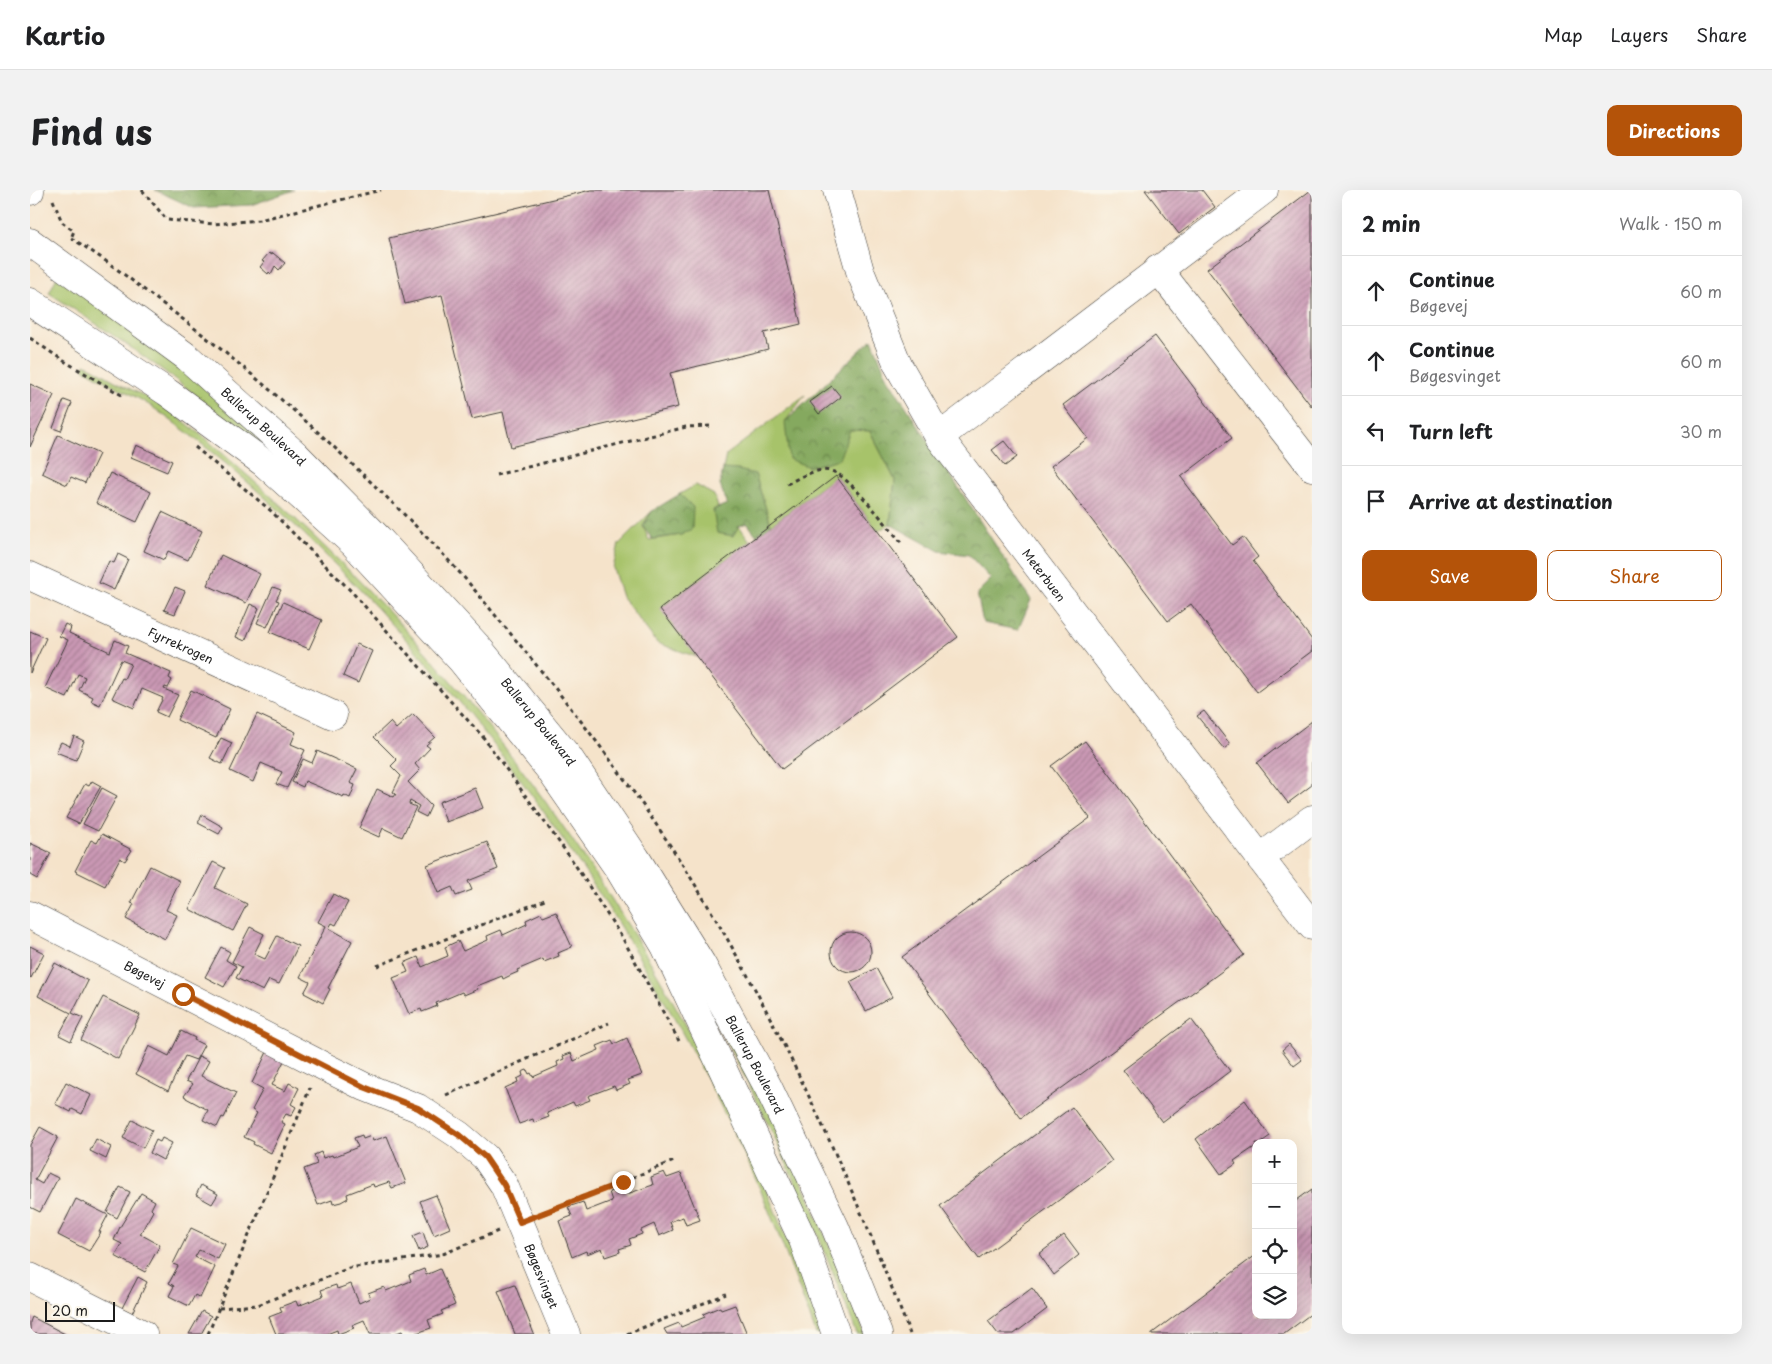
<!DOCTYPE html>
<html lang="en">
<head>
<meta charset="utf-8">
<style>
	:root { --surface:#fff; --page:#f2f2f2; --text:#202124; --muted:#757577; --line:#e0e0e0; --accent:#b45309 }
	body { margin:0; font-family:"Playpen Sans",sans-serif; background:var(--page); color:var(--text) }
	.controls { position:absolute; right:15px; bottom:15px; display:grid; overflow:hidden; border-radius:10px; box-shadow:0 5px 20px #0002 }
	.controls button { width:45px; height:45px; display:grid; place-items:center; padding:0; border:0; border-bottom:1px solid var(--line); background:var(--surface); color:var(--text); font:25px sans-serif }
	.scale { position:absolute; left:15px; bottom:12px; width:70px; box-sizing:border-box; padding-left:5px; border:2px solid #1c1c1c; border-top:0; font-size:14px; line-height:18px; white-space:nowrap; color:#1c1c1c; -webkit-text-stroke:4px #fbf7ec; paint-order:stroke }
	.stop { position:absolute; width:15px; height:15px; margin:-11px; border:4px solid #b45309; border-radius:50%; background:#fff }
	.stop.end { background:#b45309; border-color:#fff; box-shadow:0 1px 5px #0008 }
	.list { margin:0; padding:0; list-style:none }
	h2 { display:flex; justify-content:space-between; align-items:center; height:65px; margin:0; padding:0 20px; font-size:21px }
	h2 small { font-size:16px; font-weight:400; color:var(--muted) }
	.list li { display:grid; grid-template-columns:32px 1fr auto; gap:15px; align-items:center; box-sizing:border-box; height:70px; padding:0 20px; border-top:1px solid var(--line) }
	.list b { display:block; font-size:19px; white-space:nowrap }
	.list p { margin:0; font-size:16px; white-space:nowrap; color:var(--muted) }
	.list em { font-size:16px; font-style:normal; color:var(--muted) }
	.actions { display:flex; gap:10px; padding:15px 20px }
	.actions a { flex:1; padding:11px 0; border:1px solid var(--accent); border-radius:10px; text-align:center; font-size:18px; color:var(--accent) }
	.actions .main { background:var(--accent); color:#fff }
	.icon { flex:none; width:28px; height:28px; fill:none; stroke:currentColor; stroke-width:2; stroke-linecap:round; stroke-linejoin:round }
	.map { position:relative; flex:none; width:1282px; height:1144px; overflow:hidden; border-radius:10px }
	header { display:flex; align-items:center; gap:30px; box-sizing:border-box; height:70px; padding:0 25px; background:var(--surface); border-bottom:1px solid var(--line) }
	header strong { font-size:24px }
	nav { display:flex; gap:28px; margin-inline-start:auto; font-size:18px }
	.intro { display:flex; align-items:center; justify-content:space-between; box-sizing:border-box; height:120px; padding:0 30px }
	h1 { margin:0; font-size:35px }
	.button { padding:12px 22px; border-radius:10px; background:var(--accent); color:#fff; font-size:18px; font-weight:700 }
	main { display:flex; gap:30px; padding:0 30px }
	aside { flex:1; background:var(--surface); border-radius:10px; box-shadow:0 5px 20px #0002 }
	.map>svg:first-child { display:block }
</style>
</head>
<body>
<header>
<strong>Kartio</strong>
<nav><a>Map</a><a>Layers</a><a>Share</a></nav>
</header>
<div class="intro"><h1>Find us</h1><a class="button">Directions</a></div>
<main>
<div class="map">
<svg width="1282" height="1144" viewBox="0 0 1282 1144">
	<defs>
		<pattern id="forest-crowns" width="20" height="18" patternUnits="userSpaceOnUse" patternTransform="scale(1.25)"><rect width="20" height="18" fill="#85a95e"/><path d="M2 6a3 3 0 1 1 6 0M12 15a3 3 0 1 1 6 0" fill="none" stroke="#6c894d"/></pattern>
		<pattern id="building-hatch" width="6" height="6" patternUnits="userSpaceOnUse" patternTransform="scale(1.25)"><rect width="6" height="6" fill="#cb99b5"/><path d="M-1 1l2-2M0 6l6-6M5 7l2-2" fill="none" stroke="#a47c92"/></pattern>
	</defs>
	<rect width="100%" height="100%" fill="#fbf7ec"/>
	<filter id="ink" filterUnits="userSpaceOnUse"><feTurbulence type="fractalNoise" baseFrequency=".02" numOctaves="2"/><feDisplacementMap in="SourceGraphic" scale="10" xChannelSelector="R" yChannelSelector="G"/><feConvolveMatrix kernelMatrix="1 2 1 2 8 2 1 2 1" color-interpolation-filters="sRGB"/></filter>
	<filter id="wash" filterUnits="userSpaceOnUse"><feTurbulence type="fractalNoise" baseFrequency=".0096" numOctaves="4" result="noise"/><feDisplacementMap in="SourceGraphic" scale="20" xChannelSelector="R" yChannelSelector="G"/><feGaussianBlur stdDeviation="1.12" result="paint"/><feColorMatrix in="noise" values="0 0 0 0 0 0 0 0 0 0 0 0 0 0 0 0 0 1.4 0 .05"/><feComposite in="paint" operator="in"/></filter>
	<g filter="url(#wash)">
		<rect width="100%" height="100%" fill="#f5e3ca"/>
		<path fill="#a7c36a" stroke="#627043" d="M27,87C297,271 521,519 681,804C741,913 789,1028 835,1144H827C787,1039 742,935 689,837C559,594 381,372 163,203C117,167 68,135 19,103Z
			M55,174C66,179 76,186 87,192C106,202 124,210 142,222C165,239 188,259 209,278C238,303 265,328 292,354C517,570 691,850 792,1144H786C768,1095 750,1047 730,999C701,933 667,868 631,805C551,666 459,538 349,420C281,348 209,279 128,221C105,204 77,194 53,178Z
			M775,205L755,232L840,241L865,290L860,334L848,341L806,286L741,335L725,284L693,279L696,265Z
			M666,295L684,305L688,317L683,320L709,336L720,351L631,418L667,467L627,453L592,407L583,378L589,354L622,321L613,336L619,350L651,345L648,305Z"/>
		<path fill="url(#forest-crowns)" stroke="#50623d" d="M125,0H264L221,15L164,18Z
			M842,149L857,187L1001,410L988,440L953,433L947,403L961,389L939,365L909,361L860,334L865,290L840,241L820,240L809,269L779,277L759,269L755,232Z
			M693,279L708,280L725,284L741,335L727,346L717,333L709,336L703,346L687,343L683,320L697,314L690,295Z
			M650,304L663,317L662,339L651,345L622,349L613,336L622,321Z"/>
		<g id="blocks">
			<path fill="url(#building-hatch)" d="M561,0H739L771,134L734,143L738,159L640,183L648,217L481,257L473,222L442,229L412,105L375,114L359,48Z
				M1115,0H1172L1185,17L1149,44Z
				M1281,0H1282V217L1177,79Z
				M239,63L242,65L243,63L255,73L249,80L245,76L241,84L239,82L238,84L230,77L234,72L232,71Z
				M1125,146L1202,248L1151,287L1202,355L1213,347L1228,367L1223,371L1282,450V461L1227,502L1161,414L1138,431L1021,276L1058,248L1033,215Z
				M0,194L24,205L0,257Z
				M802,196L811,207L789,224L780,212Z
				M34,210L42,213L31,241L23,238Z
				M28,245L69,264L55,293L41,287L37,295L12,283Z
				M974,251L987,267L975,276L962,260Z
				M106,255L142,271L137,282L101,267Z
				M80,283L121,302L107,332L66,313Z
				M806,286L928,447L752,579L630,419Z
				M132,322L172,341L158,370L138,361L134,370L114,361Z
				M88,364L98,369L84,400L69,393L79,371L84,373Z
				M191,365L230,384L216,413L177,395Z
				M145,397L155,401L145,424L134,420Z
				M243,397L251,400L246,410L249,411L237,437L227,433Z
				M253,412L292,430L279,459L240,442Z
				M220,414L229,418L215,451L206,447Z
				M35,434L41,437L39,443L80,462L85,450L98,456L95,463L141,483L139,488L142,490L138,498L135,497L134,499L148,505L137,527L126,522L133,508L112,499L104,518L82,508L92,488L94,489L101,474L91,470L70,515L61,511L63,507L49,500L55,487L48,484L37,508L15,498L38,450L29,446Z
				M0,441L16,448L0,483Z
				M327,454L342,461L328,493L313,486Z
				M161,500L200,519L186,548L147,530Z
				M1174,521L1200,554L1194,559L1167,526Z
				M227,524L266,542L261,554L275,560L257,598L246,594L252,582L231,573L223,592L200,581Z
				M383,524L405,547L396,555L400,558L385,574L390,580L378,592L401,616L396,627L386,622L389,616L380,611L379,614L386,617L372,647L353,638L349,647L329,638L347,599L364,607L366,604L363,602L371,586L361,576L367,570L344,547L360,532L366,539Z
				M1282,531V595L1258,613L1227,573Z
				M44,546L54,551L46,570L26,562L31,552L40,556Z
				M191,548L202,553L192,574L180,568Z
				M1055,551L1214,765L991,928L872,767L1060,628L1021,576Z
				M287,561L327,579L320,593L325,595L320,608L314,605L313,607L275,591L273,597L262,592L273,569L282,573Z
				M62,591L71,596L49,634L36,628L55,594L59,596Z
				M72,598L87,606L68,641L53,634Z
				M445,598L453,618L416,632L409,612Z
				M172,625L193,637L189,644L168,633Z
				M72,644L102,660L95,671L90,668L75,696L45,681L61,650L67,653Z
				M457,652L468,679L438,691L442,700L426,706L422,697L408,703L397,675Z
				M0,653L21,663L7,689L0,685Z
				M183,672L195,678L185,698L217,714L203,741L159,719Z
				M120,676L150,691L136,720L147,725L135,749L96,729L104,714L101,713Z
				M303,704L318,712L306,735L302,733L299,738L322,751L298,798L300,799L293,813L274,803L280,792L270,787L296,736L288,732Z
				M526,722L542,757L528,763L529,766L514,772L513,769L487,780L488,782L481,785L473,789L472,786L447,796L448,799L434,805L432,802L406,813L407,816L400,819L392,822L391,819L379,824L363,788L378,782L374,773L388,767L392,777L418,766L415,757L428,751L433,761L458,750L457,746L471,740L473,745L497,734L496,730L511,723L513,727Z
				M220,737L234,744L224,764L235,769L247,746L268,756L249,794L239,790L233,801L206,788L212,777L202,772Z
				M801 762a20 20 0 1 1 40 0a20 20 0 1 1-40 0Z
				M0,756L14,763L1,788L0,787Z
				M191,757L200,762L196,770L206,776L194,797L175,787Z
				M25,773L58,791L42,823L53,828L41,851L29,845L41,823L8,806Z
				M846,778L862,807L836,821L820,792Z
				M73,807L110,825L88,869L51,850Z
				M1161,829L1200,881L1132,932L1093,880Z
				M151,841L165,848L164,850L174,855L166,870L155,866L138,901L106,884L119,856L139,866Z
				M597,848L612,885L598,890L600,894L586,900L584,896L558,906L560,910L545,916L543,912L517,923L519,927L511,930L504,933L503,929L489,934L475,898L488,892L487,889L493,886L492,882L497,880L499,884L501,883L503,887L528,876L527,872L534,869L533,866L541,863L544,871L569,860L567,856L582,850L584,854Z
				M1259,854L1272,870L1264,876L1252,860Z
				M237,862L254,871L242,895L255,901L259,893L269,898L261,914L266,917L261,926L256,924L251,932L255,934L241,963L223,954L224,952L214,947L227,923L222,920L233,899L222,893Z
				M169,866L179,871L171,886L206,903L194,928L192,927L187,937L173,930L178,920L156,908V907L154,906L163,894L156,891Z
				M36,892L61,905L52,924L42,919L41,922L25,914Z
				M1215,910L1240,946L1230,953H1226V956L1204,971L1206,974L1191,984L1166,949Z
				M1042,917L1082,971L949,1069L910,1016Z
				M102,930L122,940L113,958L93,948Z
				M10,937L28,947L5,990L12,994L18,983L28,988L10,1022L0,1017V955Z
				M332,945L333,949L341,946L343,951L357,946L376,993L362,998L359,992L344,997L343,994L317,1004L318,1008L311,1012L303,1014L302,1010L288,1015L274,979L287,974L284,965L291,962L293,968L302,965L303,967L328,957L324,948Z
				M132,948L142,953L133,970L120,963L126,950L130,952Z
				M66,949L81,957L76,969L60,961Z
				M634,982L637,988L651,983L670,1030L656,1035L653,1027L647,1029L640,1032L643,1040L629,1046L624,1034L611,1040L612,1044L599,1049L601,1055L589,1059L590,1062L575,1067L572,1058L557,1064L556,1061L542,1067L529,1031L542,1026L538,1017L553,1012L556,1021L582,1011L579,1002L595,996L597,1004L623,995L621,987Z
				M171,995L188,1004L182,1014L166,1005Z
				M90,997L100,1002L87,1028L77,1022Z
				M1282,999V1123L1254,1144H1121L1226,1065V1125H1263V1013Z
				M111,1003L125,1011L121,1019L123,1021L110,1044L130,1055L115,1082L85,1066L92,1054L84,1050L90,1037Z
				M406,1005L420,1038L404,1045L390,1011Z
				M46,1009L78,1025L69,1042H71L59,1061L28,1045Z
				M161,1038L195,1054L188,1069L169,1060L165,1067L185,1077L170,1108L165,1105L159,1116L139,1106L144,1096L139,1093L148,1076L143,1074Z
				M393,1042L398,1057L389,1061L383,1046Z
				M1034,1045L1049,1065L1024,1085L1009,1064Z
				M394,1079L396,1085L410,1079L425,1115L411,1121L413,1124L398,1130L401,1138L384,1144H373L372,1141L364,1144H340L334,1130L322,1135L324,1138L308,1144L307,1140L297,1144H246L239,1127L252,1122L250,1117L266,1111L268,1116L293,1106L291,1100L306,1095L307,1099L321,1094L329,1113L340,1108L338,1103L354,1097L356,1101L381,1091L379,1085Z
				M108,1087L117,1092L102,1123L92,1118Z
				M485,1095L504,1144H485L468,1101Z
				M1002,1098L1017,1119L984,1144H968L958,1131Z
				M705,1115L717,1144H637L634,1139L649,1133L651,1137L675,1127L673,1124L690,1117L691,1120Z
				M172,1121L181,1126L171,1144H159Z
				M2,1127L35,1144H0V1132Z"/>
		</g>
	</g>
	<g filter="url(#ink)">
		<use href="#blocks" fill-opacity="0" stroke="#3d3a36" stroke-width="1"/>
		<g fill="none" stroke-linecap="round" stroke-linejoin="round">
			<defs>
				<g id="minor">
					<path id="s1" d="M807,0L830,81L868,175L909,247L1282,736"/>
					<path d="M0,1V0"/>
					<path id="s2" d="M0,52L157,167L266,265L348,348L446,455L539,568L606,668L671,773L738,897L805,1037L848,1144"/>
					<path d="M1128,79L1282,277"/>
					<path d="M0,112L137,202L234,273L323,353L431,470L520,580L590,681L635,756L773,1050L806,1144"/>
					<path d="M909,247L1234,0"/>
					<path id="s3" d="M0,386L303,525"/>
					<path d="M1230,668L1282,629"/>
					<path id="s4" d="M0,725L297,878L335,897L388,918L429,945L455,967L474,995L536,1144"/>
					<path d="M0,1087L113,1144"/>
				</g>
			</defs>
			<use href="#minor" stroke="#3d3a36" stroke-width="29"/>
			<path stroke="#3d3a36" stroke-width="3" stroke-dasharray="4 4" stroke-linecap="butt" d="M112,0L137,30L184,34L229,30L351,0
				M23,10L32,32L44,41L41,48
				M41,48C69,65 95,85 121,105C180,149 236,195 290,244C338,289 386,334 430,383C447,402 463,423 480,443C540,515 598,590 649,669C743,816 817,981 880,1144
				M0,148L34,171L95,207
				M165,257L240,320L321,401L453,547L542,670L593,749L649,851
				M466,285L656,237L680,236
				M757,294C771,287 788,276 804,282C819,287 859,338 871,352
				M347,776L515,710
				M416,905L579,833
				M513,1023L644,971
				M189,1118L228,1115L319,1078L413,1064L468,1041
				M178,1144L280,898
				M597,1144L696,1104"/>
			<use href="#minor" stroke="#fff" stroke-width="28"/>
		</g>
	</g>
	<g fill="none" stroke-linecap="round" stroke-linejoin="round" filter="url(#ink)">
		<path stroke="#b45309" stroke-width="6" d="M153,804L334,897L388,918L429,945L455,967L474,995L490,1032L593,992"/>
	</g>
	<g text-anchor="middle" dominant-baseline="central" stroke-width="4" stroke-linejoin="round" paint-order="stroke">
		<g font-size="12" fill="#1c1c1c" stroke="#fbf7ec">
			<text stroke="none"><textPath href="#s2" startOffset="298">Ballerup Boulevard</textPath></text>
			<text stroke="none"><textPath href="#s1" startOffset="442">Meterbuen</textPath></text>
			<text stroke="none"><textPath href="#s3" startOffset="166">Fyrrekrogen</textPath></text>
			<text stroke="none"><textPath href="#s2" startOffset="702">Ballerup Boulevard</textPath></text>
			<text stroke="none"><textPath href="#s4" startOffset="129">Bøgevej</textPath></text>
			<text stroke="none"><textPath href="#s2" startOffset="1108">Ballerup Boulevard</textPath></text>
			<text stroke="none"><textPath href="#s4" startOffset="649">Bøgesvinget</textPath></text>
		</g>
	</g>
</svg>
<div class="controls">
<button>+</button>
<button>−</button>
<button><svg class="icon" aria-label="locate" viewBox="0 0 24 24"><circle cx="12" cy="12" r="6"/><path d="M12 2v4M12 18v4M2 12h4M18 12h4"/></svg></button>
<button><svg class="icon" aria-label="layers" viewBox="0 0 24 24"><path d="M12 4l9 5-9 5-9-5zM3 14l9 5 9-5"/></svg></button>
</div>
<div class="scale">20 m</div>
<div class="stop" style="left:153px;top:804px"></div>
<div class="stop end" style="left:593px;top:992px"></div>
</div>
<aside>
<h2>2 min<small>Walk · 150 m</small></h2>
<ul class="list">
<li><svg class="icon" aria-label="ahead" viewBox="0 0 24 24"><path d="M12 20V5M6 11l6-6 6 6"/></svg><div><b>Continue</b><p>Bøgevej</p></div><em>60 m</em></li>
<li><svg class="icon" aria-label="ahead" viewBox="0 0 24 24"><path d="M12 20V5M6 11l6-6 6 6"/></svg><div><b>Continue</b><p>Bøgesvinget</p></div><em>60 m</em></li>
<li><svg class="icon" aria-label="left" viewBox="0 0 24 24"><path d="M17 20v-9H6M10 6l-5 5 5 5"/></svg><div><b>Turn left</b></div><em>30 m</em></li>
<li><svg class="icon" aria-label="arrive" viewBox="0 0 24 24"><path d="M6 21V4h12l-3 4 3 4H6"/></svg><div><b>Arrive at destination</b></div></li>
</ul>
<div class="actions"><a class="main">Save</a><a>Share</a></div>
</aside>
</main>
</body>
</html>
